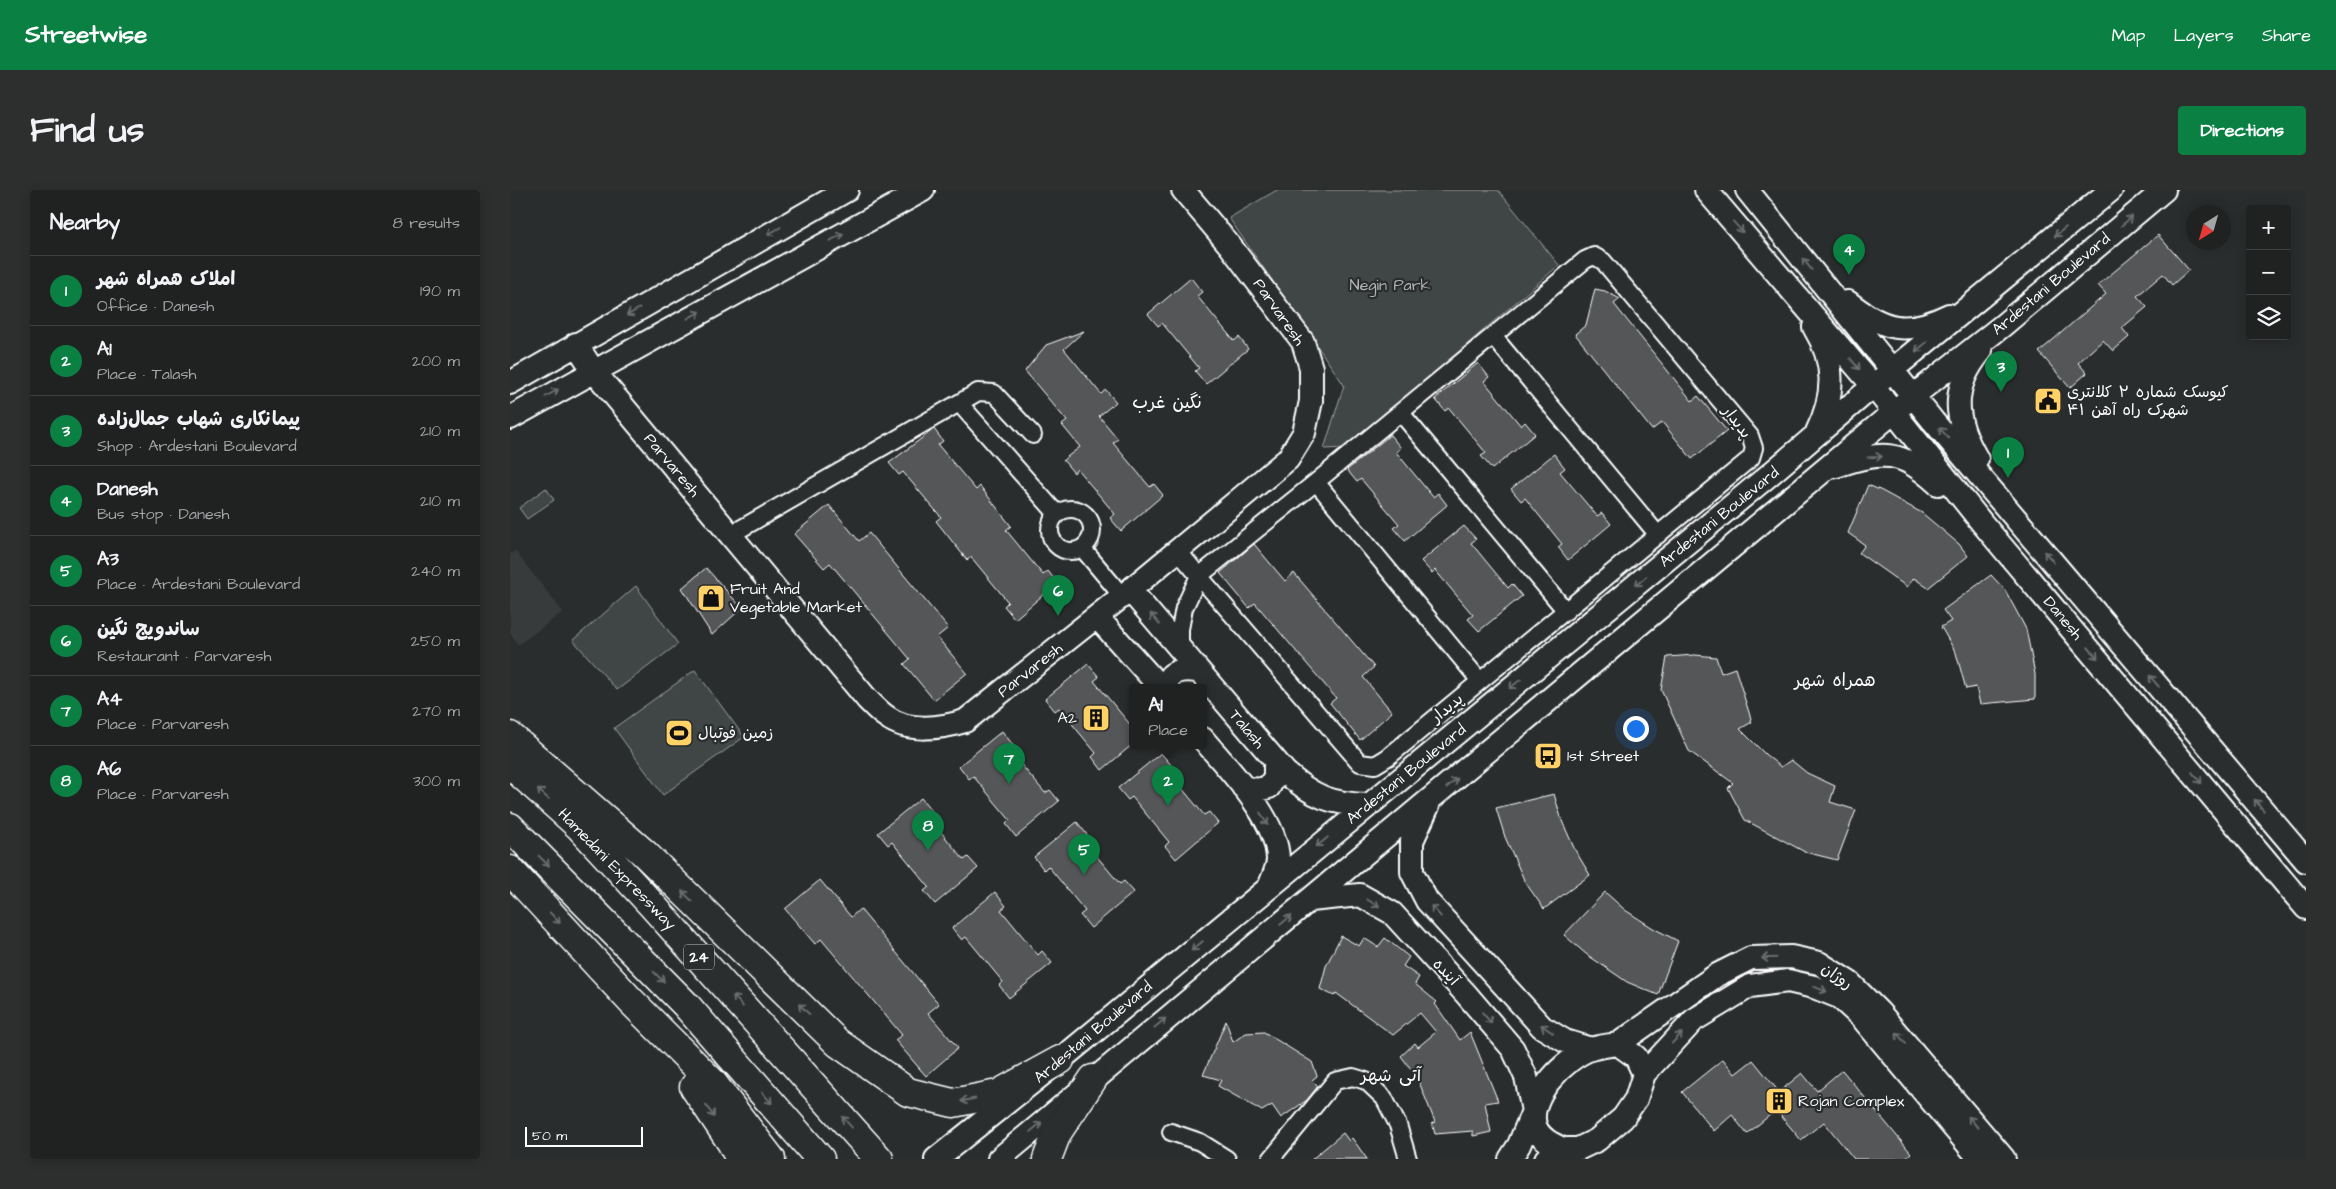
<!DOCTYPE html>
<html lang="en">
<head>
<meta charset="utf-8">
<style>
	:root { --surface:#202222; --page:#2d2f2f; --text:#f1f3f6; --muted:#a2a4a5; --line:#3d3f40; --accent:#0b8043 }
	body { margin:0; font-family:"Architects Daughter","Playpen Sans Arabic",sans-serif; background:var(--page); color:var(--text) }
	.controls { position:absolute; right:15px; top:15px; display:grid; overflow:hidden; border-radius:5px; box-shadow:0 2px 12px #0003 }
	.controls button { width:45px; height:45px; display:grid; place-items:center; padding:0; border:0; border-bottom:1px solid var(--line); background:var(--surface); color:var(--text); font:25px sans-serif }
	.compass { position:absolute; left:1676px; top:15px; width:45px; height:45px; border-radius:50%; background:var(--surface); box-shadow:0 2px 12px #0003; rotate:217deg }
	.scale { position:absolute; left:15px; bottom:12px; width:118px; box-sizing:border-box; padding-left:5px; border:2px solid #fff; border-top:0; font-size:14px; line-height:18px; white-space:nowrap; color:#fff; -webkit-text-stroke:4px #2a2d2e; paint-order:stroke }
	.you { position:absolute; left:1125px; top:538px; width:18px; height:18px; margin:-12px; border:4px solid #fff; border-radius:50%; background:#1a73e8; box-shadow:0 0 0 8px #1a73e833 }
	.badge { display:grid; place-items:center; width:32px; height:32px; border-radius:50%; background:var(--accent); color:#fff; font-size:16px; font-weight:700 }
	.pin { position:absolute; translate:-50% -41px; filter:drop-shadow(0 1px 2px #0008) }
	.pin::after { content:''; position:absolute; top:26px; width:18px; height:15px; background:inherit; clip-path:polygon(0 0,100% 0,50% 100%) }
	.popup { position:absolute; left:619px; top:494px; width:78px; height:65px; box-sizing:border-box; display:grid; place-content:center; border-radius:5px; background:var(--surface); filter:drop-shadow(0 1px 4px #0005); font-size:16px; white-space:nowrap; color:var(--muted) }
	.popup b { font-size:19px; color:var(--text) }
	.popup::after { content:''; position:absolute; left:50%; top:100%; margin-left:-10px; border:10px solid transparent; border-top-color:var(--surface) }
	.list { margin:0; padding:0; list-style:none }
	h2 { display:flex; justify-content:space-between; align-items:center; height:65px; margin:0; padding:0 20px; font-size:21px }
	h2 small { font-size:16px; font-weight:400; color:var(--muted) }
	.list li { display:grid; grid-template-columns:32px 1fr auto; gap:15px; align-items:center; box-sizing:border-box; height:70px; padding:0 20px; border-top:1px solid var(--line) }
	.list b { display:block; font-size:19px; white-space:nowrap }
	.list p { margin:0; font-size:16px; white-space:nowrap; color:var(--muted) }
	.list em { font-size:16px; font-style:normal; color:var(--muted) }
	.icon { flex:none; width:28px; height:28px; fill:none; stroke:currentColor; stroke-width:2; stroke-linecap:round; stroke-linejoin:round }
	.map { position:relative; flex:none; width:1796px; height:969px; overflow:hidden; border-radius:5px }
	header { display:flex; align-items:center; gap:30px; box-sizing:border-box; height:70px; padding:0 25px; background:var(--accent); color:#fff }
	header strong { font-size:24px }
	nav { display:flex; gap:28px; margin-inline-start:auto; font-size:18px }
	.intro { display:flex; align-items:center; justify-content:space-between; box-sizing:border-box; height:120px; padding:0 30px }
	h1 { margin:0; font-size:35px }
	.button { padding:12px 22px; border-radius:5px; background:var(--accent); color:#fff; font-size:18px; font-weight:700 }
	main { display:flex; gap:30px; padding:0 30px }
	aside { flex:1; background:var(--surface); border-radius:5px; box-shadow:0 2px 12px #0003 }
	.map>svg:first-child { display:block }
</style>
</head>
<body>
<header>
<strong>Streetwise</strong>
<nav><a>Map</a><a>Layers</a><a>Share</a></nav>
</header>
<div class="intro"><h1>Find us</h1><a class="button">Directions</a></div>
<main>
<aside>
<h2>Nearby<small>8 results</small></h2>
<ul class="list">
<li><span class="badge">1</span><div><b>املاک همراه شهر</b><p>Office · Danesh</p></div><em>190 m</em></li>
<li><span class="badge">2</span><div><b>A1</b><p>Place · Talash</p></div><em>200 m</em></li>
<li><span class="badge">3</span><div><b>پیمانکاری شهاب جمال‌زاده</b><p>Shop · Ardestani Boulevard</p></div><em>210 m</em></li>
<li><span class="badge">4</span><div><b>Danesh</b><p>Bus stop · Danesh</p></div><em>210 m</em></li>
<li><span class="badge">5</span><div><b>A3</b><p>Place · Ardestani Boulevard</p></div><em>240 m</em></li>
<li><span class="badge">6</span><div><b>ساندویج نگین</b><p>Restaurant · Parvaresh</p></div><em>250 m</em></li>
<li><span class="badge">7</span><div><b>A4</b><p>Place · Parvaresh</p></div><em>270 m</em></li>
<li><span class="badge">8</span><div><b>A6</b><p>Place · Parvaresh</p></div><em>300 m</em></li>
</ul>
</aside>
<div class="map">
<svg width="1796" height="969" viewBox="0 0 1796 969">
	<rect width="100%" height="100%" fill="#2a2d2e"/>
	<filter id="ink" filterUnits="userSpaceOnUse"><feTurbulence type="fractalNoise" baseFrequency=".02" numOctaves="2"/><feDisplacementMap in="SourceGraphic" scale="10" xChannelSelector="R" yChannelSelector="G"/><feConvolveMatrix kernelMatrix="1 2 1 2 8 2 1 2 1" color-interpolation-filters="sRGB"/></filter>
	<g filter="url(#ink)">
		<path fill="#373a3b" d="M5,361L53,422L8,455L0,443V364Z"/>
		<path fill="#414445" stroke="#a0a2a2" d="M767,0H988L1049,75L837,258L814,259L834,195L719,28Z
			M36,298L44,310L17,329L9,318Z
			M126,396L168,454L107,500L63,450Z
			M185,480L234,547L153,605L104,538Z"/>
		<path fill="#555758" stroke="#fff" d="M1648,45L1679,80L1662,95L1653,84L1627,106L1637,117L1612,138L1619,147L1603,161L1593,150L1568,173L1577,183L1560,198L1529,162L1596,104L1588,95Z
			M681,88L692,102L687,106L724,151L729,147L738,159L696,194L685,181L689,178L652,133L648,136L638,124Z
			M1085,99L1095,101L1110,109L1104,114L1182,211L1188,206L1217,241L1182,269L1152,232L1142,240L1065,144L1076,135Z
			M574,141L554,159L591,204L596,200L606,212L589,226L608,249L603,253L640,297L644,294L653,305L611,341L600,328L605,324L567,279L564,283L553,270L570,257L552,235L557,231L515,181L536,155Z
			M968,173L979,187L974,191L1011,236L1015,232L1025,244L982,279L971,266L976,263L939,218L935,221L925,209Z
			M424,239L433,251L428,255L466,300L470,296L501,336L496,340L533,385L538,381L547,393L505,429L494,416L498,412L461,367L457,370L426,331L431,327L393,282L389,285L379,273Z
			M880,245L891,258L886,262L923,307L928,303L937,315L895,351L884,338L889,334L851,289L847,292L837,280Z
			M1044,264L1055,278L1050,282L1087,326L1092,323L1101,334L1058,370L1048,357L1052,354L1015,308L1011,311L1001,299Z
			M1358,295L1372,301L1412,323L1449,354L1458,366L1418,398L1404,388L1397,397L1349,363L1355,355L1338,343Z
			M319,315L349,351L359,343L438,438L427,447L457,483L424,510L394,474L400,469L320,373L314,378L284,344Z
			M954,336L966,349L961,353L998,398L1002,394L1012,406L969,441L958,429L963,425L925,380L922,383L911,371Z
			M744,354L775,391L784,383L864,477L853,487L882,522L850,550L820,513L826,508L745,413L739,418L710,383Z
			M196,378L232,418L202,445L172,398Z
			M1481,385L1495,400L1516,439L1525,484V509L1470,514L1466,497L1456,499L1446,463L1431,437L1441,431L1433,420Z
			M1185,465L1206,467L1211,483L1225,478L1242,532L1230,539L1256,565L1271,577L1281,570L1297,583L1325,596L1320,612L1346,620L1327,670L1295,662L1235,630L1218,598L1223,593L1179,561L1151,500L1157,467Z
			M578,474L589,487L584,491L623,538V554L592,580L582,567L586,563L549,518L545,521L535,509Z
			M492,541L503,555L498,559L535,603L540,600L549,611L506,647L496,634L500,630L463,586L459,589L449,576Z
			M651,563L662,576L657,580L694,625L699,622L708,633L666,669L655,656L659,652L622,607L618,610L608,598Z
			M1044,604L1052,631L1065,660L1080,685L1034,719L1015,692L995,647L986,618Z
			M411,608L422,621L417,625L454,670L458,667L468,678L425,714L414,701L419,697L382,652L378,655L368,643Z
			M567,632L578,646L573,650L610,694L614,691L624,702L581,738L570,725L575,721L538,676L534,680L524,667Z
			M310,690L341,727L350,719L429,814L418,823L448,858L416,886L385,850L392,845L311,749L305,754L275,719Z
			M485,702L496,716L491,720L528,765L532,761L542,773L499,808L489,795L493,792L456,747L452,750L442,738Z
			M1095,702L1115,720L1143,738L1168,751L1148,805L1117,792L1076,764L1054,745Z
			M831,746L849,756L854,748L868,757L875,748L899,767L893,776L909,787L905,794L927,812L925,814L950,850L960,842L988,911L975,913L981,942L963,946V941L925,944L922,933L925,932L907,887L891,866L905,853L908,857L926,842L910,823L883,845L826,803L824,806L810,799L816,776Z
			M716,831L723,852L736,843L754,842L802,872L807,886L802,890L808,896L797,910L771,928L762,915L752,921L708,896L711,890L693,885Z
			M1213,869L1225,884L1243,870L1269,902L1292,883L1307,901L1332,880L1401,963L1394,969H1344L1314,932L1291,950L1266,920L1237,944L1222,925L1204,941L1172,902Z
			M833,943L839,951L842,948L857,969H802Z"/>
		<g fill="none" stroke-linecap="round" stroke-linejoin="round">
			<defs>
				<path id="street" d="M983,146L1148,345
					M449,213L547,324
					M891,223L1056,421
					M806,292L970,491
					M540 340a21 21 0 1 1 42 0a21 21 0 1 1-42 0Z
					M220,345L468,202L484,203L523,245
					M572,358L612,406
					M668,361L689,386L850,573L865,575L878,567L1241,268L1244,258L1240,246L1093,71L1084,66L1075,70L806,292L689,386L674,418L670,439V459
					M661,942L690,952L717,969
					M761,969L825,891L843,887L856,891L874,908L888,935L898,969"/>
				<path id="secondary" d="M1196,0L1364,197L1472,333L1796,718
					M1237,0L1423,231L1796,671
					M1338,112C1373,140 1397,146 1439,125
					M1304,137C1326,173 1325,205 1307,242
					M66,154L83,180L357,509C363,515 369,522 377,527C398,543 432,538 455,531L620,400L778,269L794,243L801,211V178L793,152L721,57L673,0
					M0,193L337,0
					M0,228L413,0
					M1467,269C1444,230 1440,198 1471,161
					M1326,276C1375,260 1390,260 1428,294
					M620,400L775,582C803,607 821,614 858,615
					M587,427L650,497
					M656,497C658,480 673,479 687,481
					M693,549C718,579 767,628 768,669C768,677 763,687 760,695
					M733,597L747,600L759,597L765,586V572
					M918,616L902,651V682L917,711L1032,837L1055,851L1081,859
					M800,710L850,705L882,723L956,804L1003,859L1016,887L1023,921L1009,955L1000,969
					M1108,854L1207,785L1241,768L1281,767L1309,773L1340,793L1369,822L1494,969
					M1134,884L1184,830L1240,796L1278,791L1304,797L1329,807L1352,828L1470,969
					M426,969L550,870L1258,286L1382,180L1601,0
					M489,969L1403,206L1492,136L1654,0
					M1036,969L1053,959H1068L1087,950L1113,928L1126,909L1134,884L1126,867L1108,854C1100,855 1090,856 1081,859C1056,867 1014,909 1026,938C1031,949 1042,954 1053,959"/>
				<path id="highway" d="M0,546L135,664L328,853L398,902L443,913L488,904L550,870
					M0,574L69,636L142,715L369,969
					M0,637L176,815L310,969
					M0,680L121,811L202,892L261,969
					M184,897L221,952L230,969
					M537,969L547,943L583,889"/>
			</defs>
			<use href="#street" stroke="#fff" stroke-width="20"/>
			<use href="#secondary" stroke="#fff" stroke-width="26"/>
			<use href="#highway" stroke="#fff" stroke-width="31"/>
			<use href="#street" stroke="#2a2d2e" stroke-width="16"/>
			<use href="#secondary" stroke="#2a2d2e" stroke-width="22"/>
			<use href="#highway" stroke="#2a2d2e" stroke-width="28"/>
		</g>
		<defs><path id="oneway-shaft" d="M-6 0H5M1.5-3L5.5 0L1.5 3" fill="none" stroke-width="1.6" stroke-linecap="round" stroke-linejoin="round" transform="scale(1.25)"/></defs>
		<g stroke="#6a6c6d">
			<use href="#oneway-shaft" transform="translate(1617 31) rotate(-40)"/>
			<use href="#oneway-shaft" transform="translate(1228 37) rotate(49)"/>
			<use href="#oneway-shaft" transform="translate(264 41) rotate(150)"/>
			<use href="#oneway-shaft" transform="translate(1550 42) rotate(140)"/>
			<use href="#oneway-shaft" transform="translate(327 47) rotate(-29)"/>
			<use href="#oneway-shaft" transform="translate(1297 74) rotate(-129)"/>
			<use href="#oneway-shaft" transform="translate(123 122) rotate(150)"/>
			<use href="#oneway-shaft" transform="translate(184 125) rotate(-29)"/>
			<use href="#oneway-shaft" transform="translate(1411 157) rotate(140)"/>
			<use href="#oneway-shaft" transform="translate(1345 174) rotate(50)"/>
			<use href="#oneway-shaft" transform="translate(42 203) rotate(-30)"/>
			<use href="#oneway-shaft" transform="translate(1434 243) rotate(-131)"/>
			<use href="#oneway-shaft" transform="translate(1365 267) rotate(-4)"/>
			<use href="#oneway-shaft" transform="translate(1539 367) rotate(-130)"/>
			<use href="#oneway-shaft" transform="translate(1131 391) rotate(141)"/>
			<use href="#oneway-shaft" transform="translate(645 429) rotate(-130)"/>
			<use href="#oneway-shaft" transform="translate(1583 463) rotate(50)"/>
			<use href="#oneway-shaft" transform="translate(1644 491) rotate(-130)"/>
			<use href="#oneway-shaft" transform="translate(1005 494) rotate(141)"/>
			<use href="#oneway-shaft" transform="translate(1687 588) rotate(50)"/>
			<use href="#oneway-shaft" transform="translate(942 593) rotate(-40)"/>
			<use href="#oneway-shaft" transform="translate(33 604) rotate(-138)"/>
			<use href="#oneway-shaft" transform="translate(1749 615) rotate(-130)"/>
			<use href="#oneway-shaft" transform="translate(754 629) rotate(59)"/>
			<use href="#oneway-shaft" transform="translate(812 652) rotate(141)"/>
			<use href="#oneway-shaft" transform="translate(34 671) rotate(45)"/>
			<use href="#oneway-shaft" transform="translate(177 706) rotate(-136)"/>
			<use href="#oneway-shaft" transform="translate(863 713) rotate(30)"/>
			<use href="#oneway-shaft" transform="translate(926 721) rotate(-132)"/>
			<use href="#oneway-shaft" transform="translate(45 728) rotate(47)"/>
			<use href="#oneway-shaft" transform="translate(776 730) rotate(-40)"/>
			<use href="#oneway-shaft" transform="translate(687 756) rotate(140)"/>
			<use href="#oneway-shaft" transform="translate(1259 768) rotate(178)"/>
			<use href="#oneway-shaft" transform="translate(149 787) rotate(45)"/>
			<use href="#oneway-shaft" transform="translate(1310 799) rotate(21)"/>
			<use href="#oneway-shaft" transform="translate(228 811) rotate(-132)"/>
			<use href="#oneway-shaft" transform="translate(294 819) rotate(-136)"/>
			<use href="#oneway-shaft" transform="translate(977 828) rotate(50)"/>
			<use href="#oneway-shaft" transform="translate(650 833) rotate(-40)"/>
			<use href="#oneway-shaft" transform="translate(1037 839) rotate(-145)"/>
			<use href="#oneway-shaft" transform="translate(1167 848) rotate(-47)"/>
			<use href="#oneway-shaft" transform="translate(1391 848) rotate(-130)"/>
			<use href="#oneway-shaft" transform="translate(257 908) rotate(49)"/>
			<use href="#oneway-shaft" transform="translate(458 910) rotate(168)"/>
			<use href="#oneway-shaft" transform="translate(200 921) rotate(56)"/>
			<use href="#oneway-shaft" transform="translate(337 932) rotate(-132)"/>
			<use href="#oneway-shaft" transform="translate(1463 932) rotate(-130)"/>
			<use href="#oneway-shaft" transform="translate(526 937) rotate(-40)"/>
		</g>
	</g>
	<defs>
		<symbol id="civic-square" viewBox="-11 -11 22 22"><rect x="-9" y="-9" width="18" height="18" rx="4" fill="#ffd166" stroke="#2a2d2e"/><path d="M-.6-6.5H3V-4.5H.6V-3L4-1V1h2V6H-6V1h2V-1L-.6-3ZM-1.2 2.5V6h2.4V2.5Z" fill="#111"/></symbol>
		<symbol id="shop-square" viewBox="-11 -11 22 22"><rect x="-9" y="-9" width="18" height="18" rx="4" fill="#ffd166" stroke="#2a2d2e"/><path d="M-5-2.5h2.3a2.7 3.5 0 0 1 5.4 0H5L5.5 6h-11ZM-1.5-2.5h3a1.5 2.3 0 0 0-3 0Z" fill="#111"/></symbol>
		<symbol id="building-square" viewBox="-11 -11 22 22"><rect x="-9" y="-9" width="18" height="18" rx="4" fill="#ffd166" stroke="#2a2d2e"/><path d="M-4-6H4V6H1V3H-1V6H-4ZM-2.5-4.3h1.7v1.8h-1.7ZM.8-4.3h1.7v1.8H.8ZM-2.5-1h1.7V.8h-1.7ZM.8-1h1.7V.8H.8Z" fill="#111"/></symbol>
		<symbol id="stadium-square" viewBox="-11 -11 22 22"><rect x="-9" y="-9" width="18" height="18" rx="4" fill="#ffd166" stroke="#2a2d2e"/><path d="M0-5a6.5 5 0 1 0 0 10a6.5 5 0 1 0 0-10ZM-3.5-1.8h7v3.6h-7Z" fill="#111"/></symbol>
		<symbol id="bus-square" viewBox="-11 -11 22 22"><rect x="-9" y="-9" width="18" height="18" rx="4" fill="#ffd166" stroke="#2a2d2e"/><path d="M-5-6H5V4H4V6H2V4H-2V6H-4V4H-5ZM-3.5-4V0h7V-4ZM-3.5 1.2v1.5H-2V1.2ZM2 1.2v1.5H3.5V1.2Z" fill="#111"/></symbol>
	</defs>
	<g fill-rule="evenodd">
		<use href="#civic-square" x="1522" y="195" width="32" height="32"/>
		<use href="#shop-square" x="185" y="392" width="32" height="32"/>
		<use href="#building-square" x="570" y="512" width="32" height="32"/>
		<use href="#stadium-square" x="153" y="527" width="32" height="32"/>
		<use href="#bus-square" x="1022" y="550" width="32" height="32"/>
		<use href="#building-square" x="1253" y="895" width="32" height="32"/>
	</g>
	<g text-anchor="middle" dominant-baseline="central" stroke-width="4.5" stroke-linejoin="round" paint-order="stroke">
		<rect fill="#2a2d2e" stroke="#bfc0c0" stroke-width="1" x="174" y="754.5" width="30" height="25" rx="4"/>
		<g font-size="15" font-weight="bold" fill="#fff">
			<text x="189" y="767">24</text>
		</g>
		<g font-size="16" fill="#fff" stroke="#2a2d2e">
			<text transform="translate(1541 94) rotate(-40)">Ardestani Boulevard</text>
			<text transform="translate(769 122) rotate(55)">Parvaresh</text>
			<text transform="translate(1227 232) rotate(53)">پدیدار</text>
			<text transform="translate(162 275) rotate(50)">Parvaresh</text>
			<text transform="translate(1209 327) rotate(-39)">Ardestani Boulevard</text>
			<text transform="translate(1553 428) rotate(50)">Danesh</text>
			<text transform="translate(520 480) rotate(-38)">Parvaresh</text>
			<text transform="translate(937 518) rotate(-39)">پدیدار</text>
			<text transform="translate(737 539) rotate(50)">Talash</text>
			<text transform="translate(896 584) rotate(-39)">Ardestani Boulevard</text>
			<text transform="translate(107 679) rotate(46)">Hamedani Expressway</text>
			<text transform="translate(936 782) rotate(47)">آینده</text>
			<text transform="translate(1327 786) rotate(34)">روژان</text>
			<text transform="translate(583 842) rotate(-40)">Ardestani Boulevard</text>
		</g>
		<g font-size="16" fill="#b3b4b5" stroke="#2a2d2e">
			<text x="880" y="95">Negin Park</text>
		</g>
		<g font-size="16" fill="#fff" stroke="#2a2d2e" text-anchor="start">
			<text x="1557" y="202">کیوسک شماره ۲ کلانتری<tspan x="1557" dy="18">۴۱ شهرک راه آهن</tspan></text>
			<text x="220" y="399">Fruit And<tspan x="220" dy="18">Vegetable Market</tspan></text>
			<text x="567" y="528" text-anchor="end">A2</text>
			<text x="188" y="543">زمین فوتبال</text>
			<text x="1057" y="566">1st Street</text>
			<text x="1288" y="911">Rojan Complex</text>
		</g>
		<g font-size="18" fill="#fff" stroke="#2a2d2e">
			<text x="657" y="212">نگین غرب</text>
			<text x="1325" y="490">همراه شهر</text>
			<text x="881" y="885">آتی شهر</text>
		</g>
	</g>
</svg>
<div class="controls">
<button>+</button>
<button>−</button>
<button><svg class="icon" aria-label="layers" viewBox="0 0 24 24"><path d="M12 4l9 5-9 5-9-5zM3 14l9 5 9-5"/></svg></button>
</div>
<svg class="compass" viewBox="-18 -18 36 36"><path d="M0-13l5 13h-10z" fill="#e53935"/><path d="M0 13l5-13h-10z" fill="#a2a4a5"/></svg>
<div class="scale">50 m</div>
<div class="you"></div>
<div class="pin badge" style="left:1498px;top:288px">1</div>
<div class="pin badge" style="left:658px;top:616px">2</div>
<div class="popup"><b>A1</b>Place</div>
<div class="pin badge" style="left:1491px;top:202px">3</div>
<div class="pin badge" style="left:1339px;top:85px">4</div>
<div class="pin badge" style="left:574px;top:685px">5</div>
<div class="pin badge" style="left:548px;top:426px">6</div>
<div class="pin badge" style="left:499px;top:594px">7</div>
<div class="pin badge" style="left:418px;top:661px">8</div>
</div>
</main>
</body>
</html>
